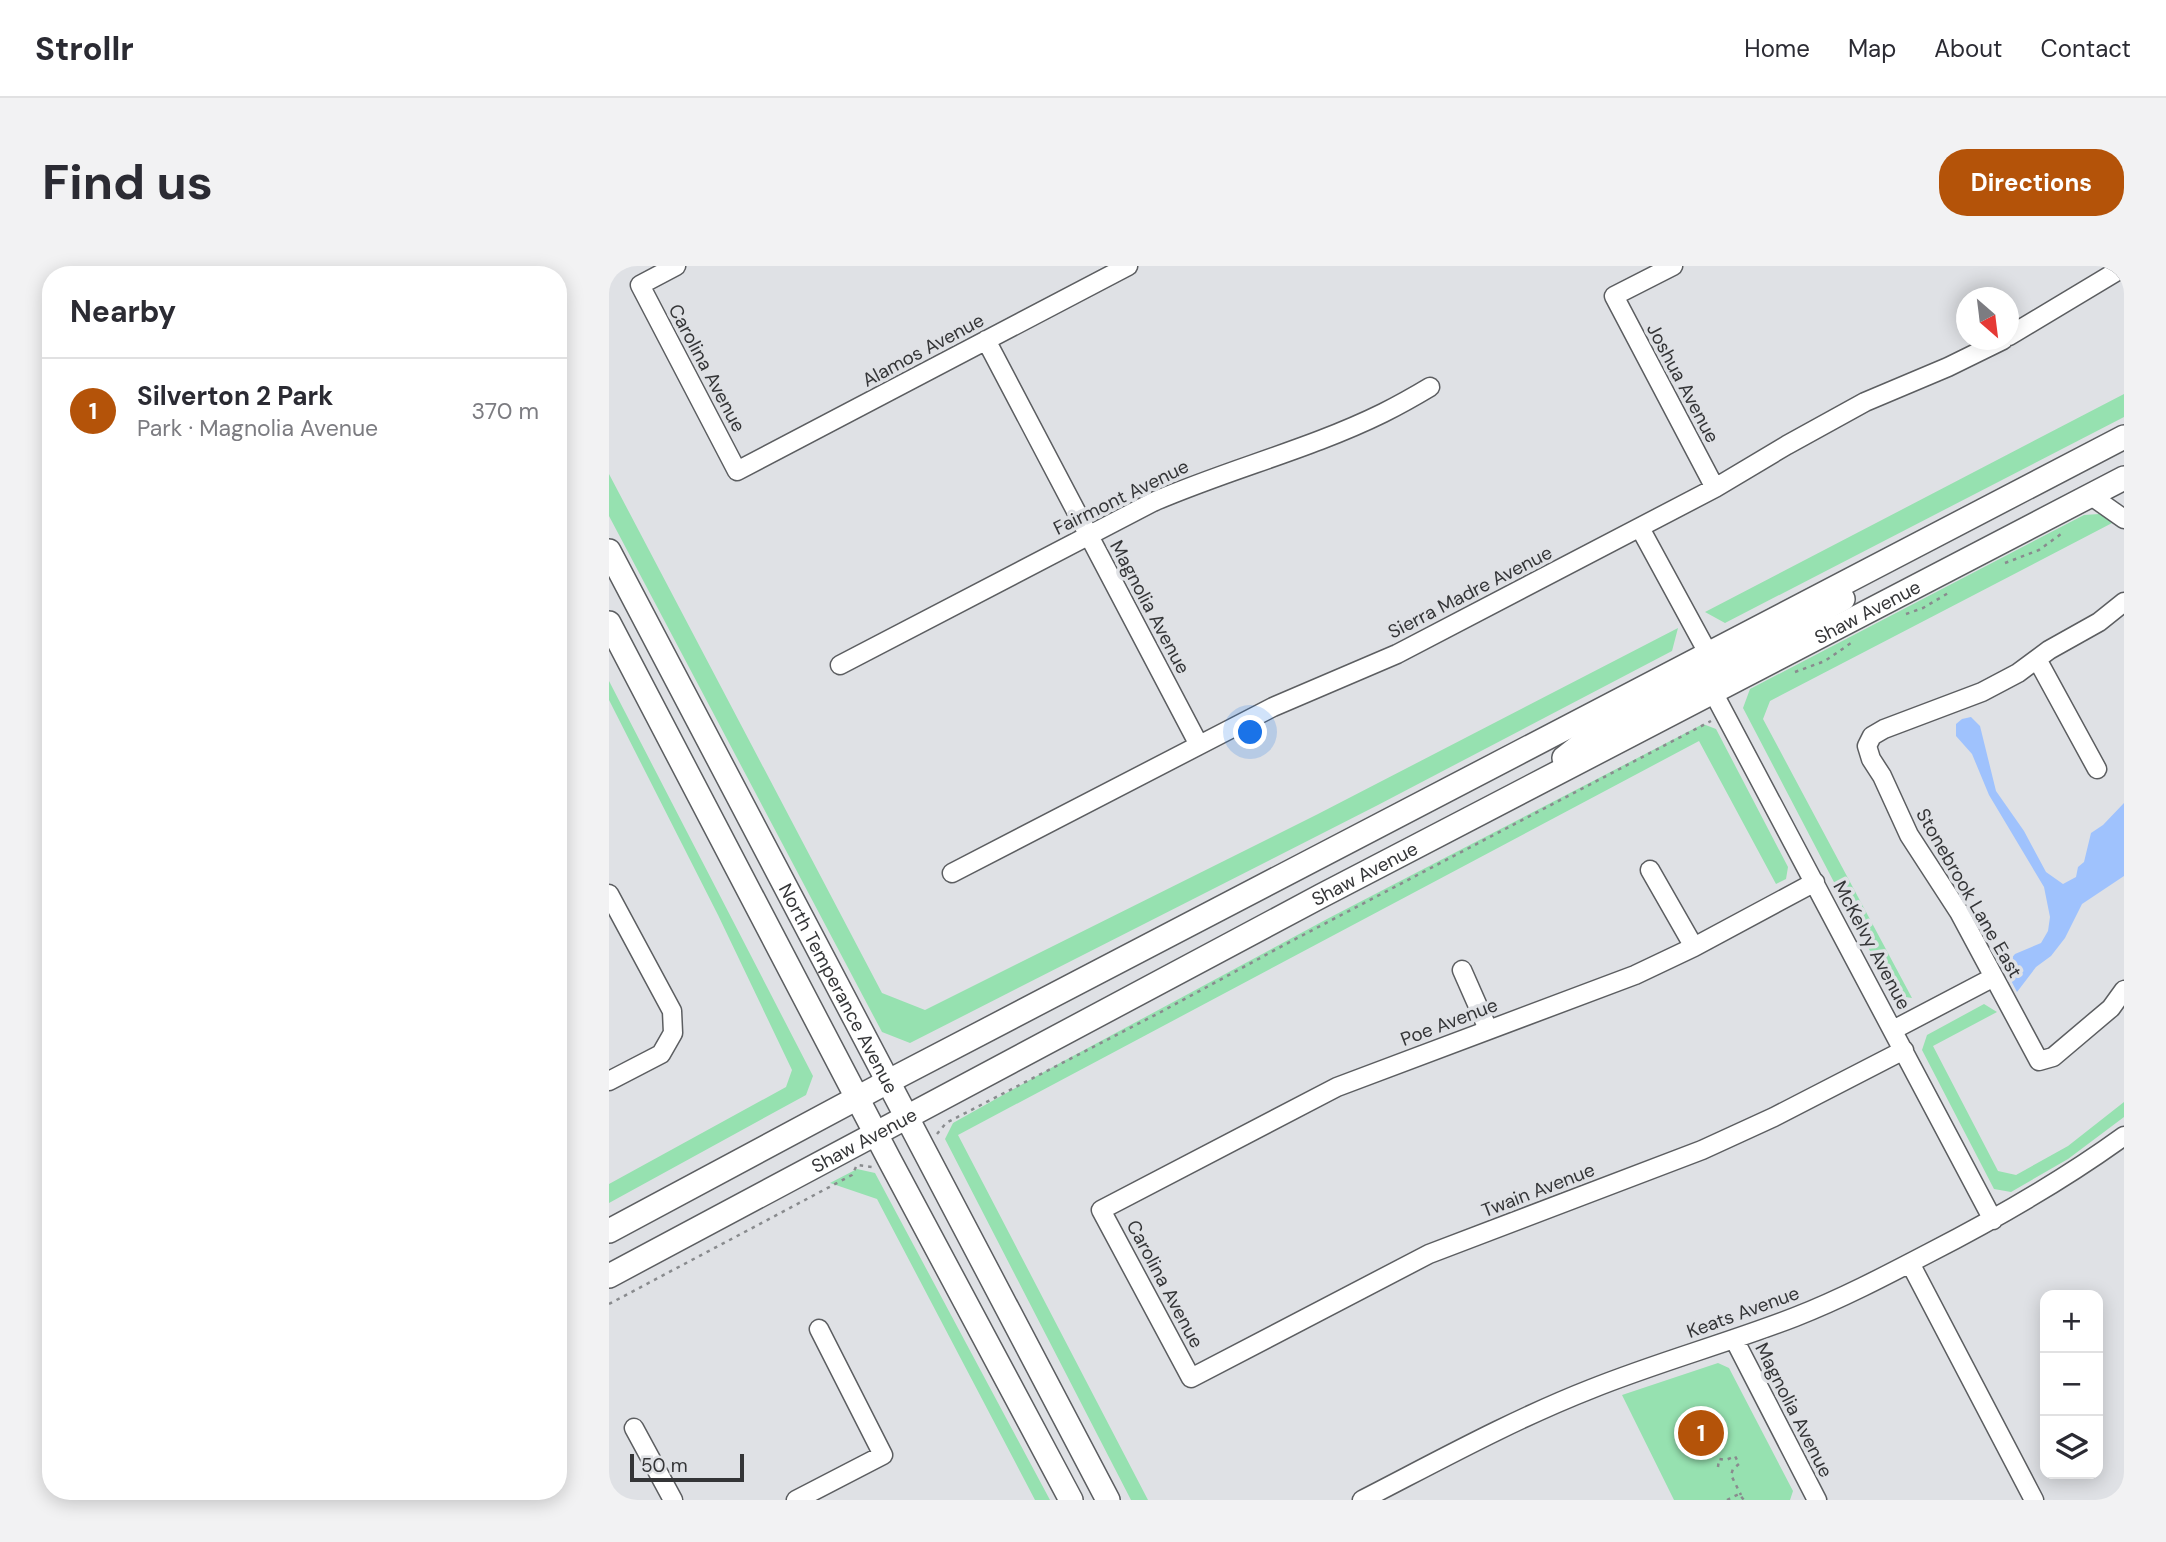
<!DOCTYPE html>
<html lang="en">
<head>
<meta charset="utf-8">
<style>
	:root { --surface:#fff; --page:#f2f2f3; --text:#2b2b33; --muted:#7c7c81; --line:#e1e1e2; --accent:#b45309 }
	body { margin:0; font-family:"DM Sans",sans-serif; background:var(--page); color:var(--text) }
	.controls { position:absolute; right:21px; bottom:21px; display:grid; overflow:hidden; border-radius:14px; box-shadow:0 4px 18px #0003 }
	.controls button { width:63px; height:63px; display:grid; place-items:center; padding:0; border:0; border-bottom:2px solid var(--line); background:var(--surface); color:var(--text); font:35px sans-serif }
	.compass { position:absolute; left:1347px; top:21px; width:63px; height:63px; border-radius:50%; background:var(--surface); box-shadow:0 4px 18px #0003; rotate:152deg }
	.scale { position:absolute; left:21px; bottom:18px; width:114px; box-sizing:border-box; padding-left:7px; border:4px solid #343537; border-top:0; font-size:19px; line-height:24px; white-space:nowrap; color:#343537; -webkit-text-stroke:5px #dfe1e5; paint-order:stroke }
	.you { position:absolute; left:642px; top:467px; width:24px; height:24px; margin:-18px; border:5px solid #fff; border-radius:50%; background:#1a73e8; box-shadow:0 0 0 10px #1a73e833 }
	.badge { display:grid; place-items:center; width:46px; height:46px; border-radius:50%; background:var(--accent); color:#fff; font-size:23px; font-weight:700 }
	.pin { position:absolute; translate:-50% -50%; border:4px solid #fff; box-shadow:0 2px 7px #0006 }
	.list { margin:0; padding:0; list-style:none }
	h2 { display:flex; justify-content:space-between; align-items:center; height:91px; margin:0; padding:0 28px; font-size:30px }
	h2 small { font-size:23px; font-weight:400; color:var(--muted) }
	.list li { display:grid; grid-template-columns:46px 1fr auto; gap:21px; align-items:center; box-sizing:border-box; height:105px; padding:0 28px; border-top:2px solid var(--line) }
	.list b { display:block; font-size:26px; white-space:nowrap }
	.list p { margin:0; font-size:23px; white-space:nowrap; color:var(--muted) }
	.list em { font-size:23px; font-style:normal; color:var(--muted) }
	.icon { flex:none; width:38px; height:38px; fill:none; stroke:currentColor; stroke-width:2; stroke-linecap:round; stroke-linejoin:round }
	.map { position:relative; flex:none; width:1515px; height:1234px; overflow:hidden; border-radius:28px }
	header { display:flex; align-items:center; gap:42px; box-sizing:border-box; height:98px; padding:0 35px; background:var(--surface); border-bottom:2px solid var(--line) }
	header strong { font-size:33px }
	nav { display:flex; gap:38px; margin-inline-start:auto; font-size:24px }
	.intro { display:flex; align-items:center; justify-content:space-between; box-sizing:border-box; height:168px; padding:0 42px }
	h1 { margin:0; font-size:49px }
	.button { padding:18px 32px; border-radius:28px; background:var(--accent); color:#fff; font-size:24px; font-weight:700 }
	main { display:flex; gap:42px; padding:0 42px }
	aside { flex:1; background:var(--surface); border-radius:28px; box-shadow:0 4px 18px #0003 }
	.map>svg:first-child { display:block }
</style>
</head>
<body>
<header>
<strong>Strollr</strong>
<nav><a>Home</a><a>Map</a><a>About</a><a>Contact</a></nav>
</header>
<div class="intro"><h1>Find us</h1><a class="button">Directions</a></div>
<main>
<aside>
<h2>Nearby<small></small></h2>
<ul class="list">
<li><span class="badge">1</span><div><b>Silverton 2 Park</b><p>Park · Magnolia Avenue</p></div><em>370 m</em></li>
</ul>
</aside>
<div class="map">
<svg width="1515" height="1234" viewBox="0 0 1515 1234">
	<rect width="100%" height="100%" fill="#dfe1e5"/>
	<path fill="#96e1b0" d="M1515,128V151L1116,357L1096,346Z
		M0,208L273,727L316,744L709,548L1069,362L1063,385L769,539L301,777L273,766L0,250Z
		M1490,248L1505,256L1161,435L1154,453L1303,732L1284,729L1134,442L1141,423L1475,249Z
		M0,415L204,810L197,829L0,937V918L177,821L183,804L109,649L0,434Z
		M1094,458L1107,463L1179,601L1177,613L1167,618L1090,475L349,869L539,1234H522L336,873L344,857L451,797L718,653Z
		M1375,738L1388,746L1324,780L1389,905L1407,909L1459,880L1515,836V851L1459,893L1402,926L1385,923L1313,784L1318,769Z
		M248,903L266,907L441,1234H426L268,933L221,917Z
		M1109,1097L1120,1102L1184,1225L1181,1234H1065L1013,1129Z"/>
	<path fill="#9fc2fd" d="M1362,451L1371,460L1387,525L1415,565L1437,606L1454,618L1467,611L1469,601L1475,596L1482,567L1494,559L1515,537V610L1473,638L1456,672L1442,690L1427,701L1408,726L1395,701L1406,688L1432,677L1439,665L1441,651L1435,621L1380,529L1363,488L1347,470V458L1353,453Z"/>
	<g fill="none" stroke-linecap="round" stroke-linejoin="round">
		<defs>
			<path id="minor" d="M67,0L31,19L128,205L519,0
				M1064,0L1005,30L1106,222
				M1400,70L1515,1
				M377,74L590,479
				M1481,229L1515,253
				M1031,262L1099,387
				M1515,336L1490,356L1440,384L1409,407L1373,426L1275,463L1263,470L1258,480L1262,493L1273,510L1300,569L1350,646L1430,795L1444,791L1502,742L1515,724
				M1428,393L1488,503
				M231,399L544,236C620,203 701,183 774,147C790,139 806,130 821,121
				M1104,426L1384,954
				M1041,604L1085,681
				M343,607L664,441L788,388L1106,222L1178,179L1256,136L1339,101L1394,74
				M1206,616L1085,681L1026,709L728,821L492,944L582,1112L820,988L1093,884L1165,851L1295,784
				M0,628L63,745L64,767L52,788L0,815
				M853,704L879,763
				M1284,764L1385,711
				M1301,997L1425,1234
				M1125,1073L1208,1234
				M25,1162L64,1234
				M187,1234L274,1189L210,1063
				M753,1234C829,1195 903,1154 982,1123C1049,1096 1119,1077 1186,1051C1232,1033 1276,1010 1320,987C1388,952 1453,915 1515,870"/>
			<g id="major">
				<path id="s1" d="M0,285L499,1234"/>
				<path d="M0,357L280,893L462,1234"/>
				<path d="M1104,426C1101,413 1106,406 1115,398L1234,333"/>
				<path d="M955,492L983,470L1080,418L1093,404L1099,388"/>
				<path d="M0,965L280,815L1515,171"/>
				<path id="s2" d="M0,1010L712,630L1515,212"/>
			</g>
		</defs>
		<use href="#minor" stroke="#5c5e61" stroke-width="21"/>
		<use href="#major" stroke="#5c5e61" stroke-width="26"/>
		<path stroke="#898b8e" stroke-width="2.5" stroke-dasharray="3.5 5" stroke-linecap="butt" d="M1396,297L1430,284L1452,268
			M1297,348L1314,342L1341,326
			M1186,406L1216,395L1242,377
			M328,868L337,857L550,747L677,678L1102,455
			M0,1038L243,909L248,899L263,901
			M1109,1201L1110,1193L1117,1194L1126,1190L1130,1198L1124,1203L1122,1209L1132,1229
			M1118,1234L1130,1228L1135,1234"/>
		<use href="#minor" stroke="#fff" stroke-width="18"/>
		<use href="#major" stroke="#fff" stroke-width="23"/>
	</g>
	<g text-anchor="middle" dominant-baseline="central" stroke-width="7" stroke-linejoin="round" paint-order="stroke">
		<g font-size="19" fill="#343537" stroke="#dfe1e5">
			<text transform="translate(314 84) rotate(-28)">Alamos Avenue</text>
			<text transform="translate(98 102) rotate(62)">Carolina Avenue</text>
			<text transform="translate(1074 117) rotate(62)">Joshua Avenue</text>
			<text transform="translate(512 231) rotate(-26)">Fairmont Avenue</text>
			<text transform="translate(861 326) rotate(-27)">Sierra Madre Avenue</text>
			<text transform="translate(541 341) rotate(62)">Magnolia Avenue</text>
			<text stroke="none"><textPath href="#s2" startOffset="1423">Shaw Avenue</textPath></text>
			<text stroke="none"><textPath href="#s2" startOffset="856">Shaw Avenue</textPath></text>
			<text transform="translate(1360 627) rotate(60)">Stonebrook Lane East</text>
			<text transform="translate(1263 679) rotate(62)">McKelvy Avenue</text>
			<text stroke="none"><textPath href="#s1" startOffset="494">North Temperance Avenue</textPath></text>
			<text transform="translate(840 756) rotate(-21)">Poe Avenue</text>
			<text stroke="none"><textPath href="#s2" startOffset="289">Shaw Avenue</textPath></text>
			<text transform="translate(929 924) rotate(-21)">Twain Avenue</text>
			<text transform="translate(556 1018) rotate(62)">Carolina Avenue</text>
			<text transform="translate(1134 1046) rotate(-20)">Keats Avenue</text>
			<text transform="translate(1185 1144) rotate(63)">Magnolia Avenue</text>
		</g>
	</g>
</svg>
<div class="controls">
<button>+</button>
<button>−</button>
<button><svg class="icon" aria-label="layers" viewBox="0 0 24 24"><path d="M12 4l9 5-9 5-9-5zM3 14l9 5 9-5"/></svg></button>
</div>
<svg class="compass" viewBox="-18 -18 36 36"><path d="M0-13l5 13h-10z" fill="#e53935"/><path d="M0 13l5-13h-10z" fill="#7c7c81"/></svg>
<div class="scale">50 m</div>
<div class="you"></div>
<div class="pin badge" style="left:1092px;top:1167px">1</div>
</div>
</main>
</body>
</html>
